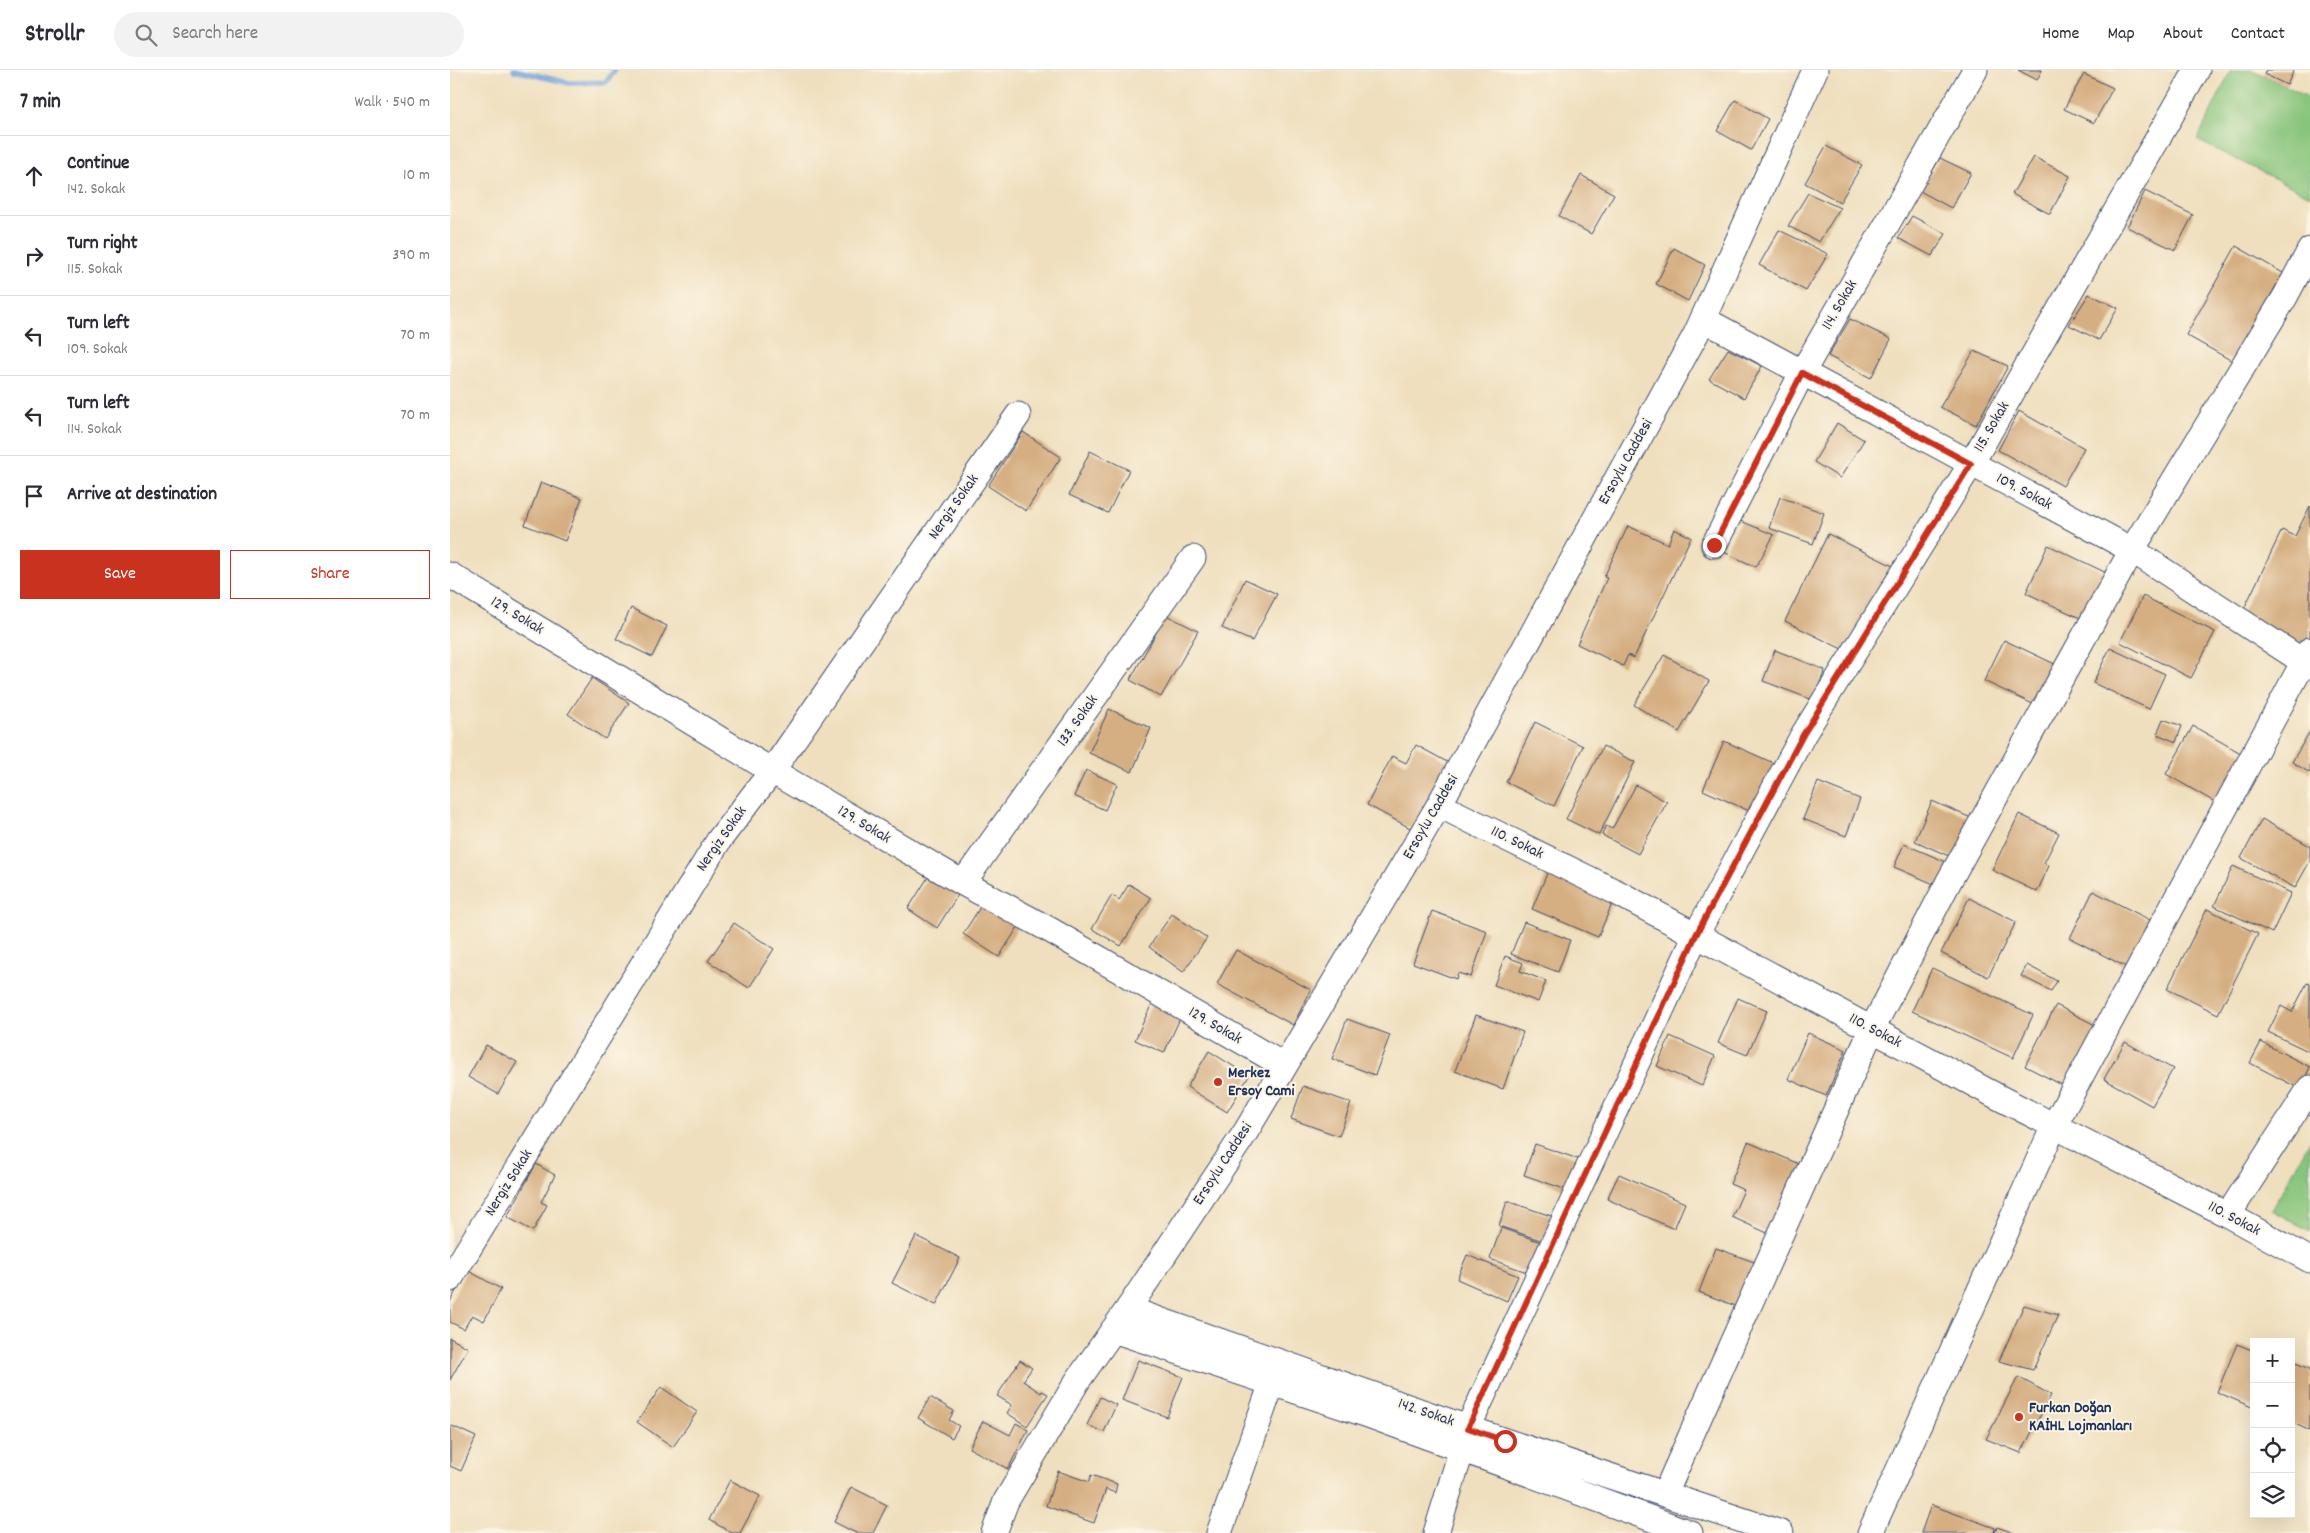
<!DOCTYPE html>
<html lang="en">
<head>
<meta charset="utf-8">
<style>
	:root { --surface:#fff; --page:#f2f2f3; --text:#2b2b33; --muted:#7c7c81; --line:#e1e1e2; --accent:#c8321e }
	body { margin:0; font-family:Dekko,sans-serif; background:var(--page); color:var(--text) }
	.controls { position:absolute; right:15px; bottom:15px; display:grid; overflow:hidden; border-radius:0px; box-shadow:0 5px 20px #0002 }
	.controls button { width:45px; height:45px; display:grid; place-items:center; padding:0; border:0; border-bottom:1px solid var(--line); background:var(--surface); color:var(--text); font:25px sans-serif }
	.stop { position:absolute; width:15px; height:15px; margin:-11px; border:4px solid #c8321e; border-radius:50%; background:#fff }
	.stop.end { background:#c8321e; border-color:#fff; box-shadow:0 1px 5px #0008 }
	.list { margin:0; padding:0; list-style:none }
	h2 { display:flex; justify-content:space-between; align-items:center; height:65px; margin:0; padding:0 20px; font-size:21px }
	h2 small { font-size:16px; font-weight:400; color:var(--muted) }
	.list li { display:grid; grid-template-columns:32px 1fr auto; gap:15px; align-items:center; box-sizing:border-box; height:80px; padding:0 20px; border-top:1px solid var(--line) }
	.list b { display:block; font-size:19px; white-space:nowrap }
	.list p { margin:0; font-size:16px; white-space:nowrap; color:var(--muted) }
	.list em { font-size:16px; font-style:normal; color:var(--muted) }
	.actions { display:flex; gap:10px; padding:15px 20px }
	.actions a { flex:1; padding:11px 0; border:1px solid var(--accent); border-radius:0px; text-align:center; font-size:18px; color:var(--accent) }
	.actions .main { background:var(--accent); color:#fff }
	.icon { flex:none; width:28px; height:28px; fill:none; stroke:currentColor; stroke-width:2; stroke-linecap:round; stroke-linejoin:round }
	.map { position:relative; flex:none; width:1860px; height:1463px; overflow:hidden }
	header { display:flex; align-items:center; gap:30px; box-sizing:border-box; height:70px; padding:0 25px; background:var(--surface); border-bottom:1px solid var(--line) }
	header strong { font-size:24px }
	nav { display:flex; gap:28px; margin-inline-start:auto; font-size:18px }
	.search { width:350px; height:45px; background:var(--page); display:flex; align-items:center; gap:12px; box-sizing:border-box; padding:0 18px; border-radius:28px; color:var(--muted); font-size:19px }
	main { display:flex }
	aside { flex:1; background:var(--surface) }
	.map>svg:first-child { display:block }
</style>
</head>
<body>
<header>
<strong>Strollr</strong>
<div class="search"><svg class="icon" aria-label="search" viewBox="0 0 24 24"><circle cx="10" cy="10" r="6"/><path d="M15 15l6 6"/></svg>Search here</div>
<nav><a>Home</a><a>Map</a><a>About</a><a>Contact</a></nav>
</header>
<main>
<aside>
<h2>7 min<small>Walk · 540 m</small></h2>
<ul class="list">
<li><svg class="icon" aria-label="ahead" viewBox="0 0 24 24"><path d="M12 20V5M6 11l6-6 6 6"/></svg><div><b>Continue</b><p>142. Sokak</p></div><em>10 m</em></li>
<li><svg class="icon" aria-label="right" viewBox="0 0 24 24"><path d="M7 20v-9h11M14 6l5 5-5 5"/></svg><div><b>Turn right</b><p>115. Sokak</p></div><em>390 m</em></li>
<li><svg class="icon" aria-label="left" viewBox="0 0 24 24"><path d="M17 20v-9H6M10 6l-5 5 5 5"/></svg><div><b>Turn left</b><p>109. Sokak</p></div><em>70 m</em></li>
<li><svg class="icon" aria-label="left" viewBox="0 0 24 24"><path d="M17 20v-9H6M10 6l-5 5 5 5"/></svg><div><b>Turn left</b><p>114. Sokak</p></div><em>70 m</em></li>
<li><svg class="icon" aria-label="arrive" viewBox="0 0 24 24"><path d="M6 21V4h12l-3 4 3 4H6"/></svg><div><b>Arrive at destination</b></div></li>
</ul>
<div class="actions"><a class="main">Save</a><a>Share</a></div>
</aside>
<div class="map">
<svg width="1860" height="1463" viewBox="0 0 1860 1463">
	<rect width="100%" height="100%" fill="#fcf5e5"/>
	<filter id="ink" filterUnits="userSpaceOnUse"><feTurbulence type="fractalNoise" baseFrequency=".02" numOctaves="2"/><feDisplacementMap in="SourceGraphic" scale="10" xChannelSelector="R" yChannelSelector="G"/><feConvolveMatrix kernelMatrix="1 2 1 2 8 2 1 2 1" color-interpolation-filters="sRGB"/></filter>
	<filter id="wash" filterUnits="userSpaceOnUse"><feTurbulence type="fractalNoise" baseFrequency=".0096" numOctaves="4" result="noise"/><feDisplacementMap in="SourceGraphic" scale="20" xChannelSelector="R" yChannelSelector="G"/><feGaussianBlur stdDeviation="1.12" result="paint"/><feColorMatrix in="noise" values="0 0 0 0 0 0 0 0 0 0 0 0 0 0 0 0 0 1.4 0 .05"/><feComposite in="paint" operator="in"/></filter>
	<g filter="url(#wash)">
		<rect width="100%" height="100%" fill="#efdfbe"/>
		<path fill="#88c57b" stroke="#527a6c" d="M1781,0H1803L1860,28V126L1747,70Z
			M1860,1071V1161L1821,1140Z"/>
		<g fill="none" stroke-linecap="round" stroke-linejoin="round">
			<path stroke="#6fa2db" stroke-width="5.5" d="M64,0L119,13L156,12L165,0"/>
		</g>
		<g id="blocks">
			<path fill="#d5af82" d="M1568,0H1592L1587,10Z
				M1816,0H1844L1837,15L1814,4Z
				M1634,4L1663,18L1644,53L1614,39Z
				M1285,30L1318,49L1301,80L1267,61Z
				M1376,76L1412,95L1390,132L1355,113Z
				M1584,87L1620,106L1600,144L1562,124Z
				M1490,88L1521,103L1501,138L1470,121Z
				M1131,105L1164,124L1141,164L1109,146Z
				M1695,121L1743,145L1725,180L1677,157Z
				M1358,123L1390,138L1369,172L1338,156Z
				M1462,146L1496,164L1482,186L1448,168Z
				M1329,160L1378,184L1356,221L1309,195Z
				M1786,176L1833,203L1784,292L1736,265Z
				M1224,178L1255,195L1238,231L1206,214Z
				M1639,224L1668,238L1649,270L1619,255Z
				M1400,249L1441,269L1421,308L1378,286Z
				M1278,279L1312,296L1294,328L1259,309Z
				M1524,281L1558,296L1526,355L1490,337Z
				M1569,341L1634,378L1613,416L1548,380Z
				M1387,353L1414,370L1390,408L1364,392Z
				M573,362L611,387L576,441L538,416Z
				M640,381L679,400L658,443L619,425Z
				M91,412L132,428L115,471L75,455Z
				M1330,427L1374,443L1363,474L1319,458Z
				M1860,436V569L1852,582L1790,547L1832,460L1845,466Z
				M1291,451L1324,465L1306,497L1274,482Z
				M1178,456L1218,474L1224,459L1241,467L1184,588L1178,585L1173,596L1127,574L1157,508L1154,507Z
				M1378,464L1443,496L1400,583L1335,551Z
				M1598,475L1663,506L1641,553L1576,523Z
				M795,509L827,524L802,571L772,558Z
				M1693,526L1765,562L1741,608L1670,572Z
				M181,538L217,556L202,587L166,569Z
				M716,545L748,561L711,627L680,610Z
				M1554,570L1609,596L1589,637L1534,611Z
				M1660,578L1715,604L1699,639L1643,613Z
				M1325,580L1375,600L1363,630L1313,611Z
				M1214,585L1259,611L1229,662L1184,635Z
				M142,608L179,633L155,669L118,644Z
				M659,639L701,658L682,702L639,683Z
				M1713,649L1732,656L1726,672L1707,664Z
				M1085,652L1133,676L1104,736L1056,712Z
				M1743,656L1796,686L1768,734L1716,704Z
				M1860,661V703L1842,692Z
				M1274,671L1328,695L1306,744L1253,720Z
				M966,675L999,693L964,760L917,735L942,686L956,693Z
				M1153,676L1185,692L1149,765L1116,749Z
				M636,700L667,714L655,740L624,726Z
				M1368,712L1410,729L1396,766L1353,749Z
				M1186,715L1217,732L1188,784L1152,765L1156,756L1162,759Z
				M1482,731L1528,751L1510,791L1465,771Z
				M1569,744L1609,763L1594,793L1599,796L1587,822L1542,800Z
				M1812,749L1860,776V791L1845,818L1791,788Z
				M1454,774L1501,794L1491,817L1444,797Z
				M1783,796L1841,823L1822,863L1764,836Z
				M1099,799L1165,827L1148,867L1082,839Z
				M482,801L511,820L487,858L458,839Z
				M679,814L701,828L671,876L642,859L662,825L669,830Z
				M1643,821L1700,850L1676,897L1620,868Z
				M1519,828L1566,852L1538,907L1491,883Z
				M534,831L570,854L549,887L513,864Z
				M1757,839L1808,864L1768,944L1717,919Z
				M982,841L1037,861L1021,907L1008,903L1006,909L963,893Z
				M722,844L757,868L733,902L699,877Z
				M1074,852L1120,870L1108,902L1061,884Z
				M284,853L324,879L299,918L258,891Z
				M786,880L861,920L843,955L767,914Z
				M1055,886L1073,893L1070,901L1096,911L1088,932L1044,915Z
				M1577,895L1607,911L1601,921L1571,906Z
				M1482,898L1583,945L1563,988L1462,941Z
				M1857,913L1860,914V982L1818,962L1831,936L1842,942Z
				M1288,928L1317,941L1297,985L1268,973Z
				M704,929L733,942L714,983L685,970Z
				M1606,935L1651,958L1620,1019L1575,996Z
				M1026,945L1073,962L1053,1019L1005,1001Z
				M897,949L940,965L925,1005L882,989Z
				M1358,963L1396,980L1376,1026L1338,1009Z
				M1220,966L1265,986L1252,1016L1207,996Z
				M1675,972L1723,999L1702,1036L1654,1009Z
				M1811,972L1860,997L1850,1019L1800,993Z
				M36,975L67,992L48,1024L18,1007Z
				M759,981L799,1006L777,1042L737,1017Z
				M853,1016L901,1033L889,1066L841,1049Z
				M1298,1072L1356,1097L1326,1167L1282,1147L1294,1120L1280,1114Z
				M1085,1074L1131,1090L1120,1121L1074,1105Z
				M86,1094L105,1105L91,1132L97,1135L83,1161L57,1147Z
				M1169,1104L1235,1133L1224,1159L1157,1129Z
				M1057,1131L1104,1147L1096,1172L1049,1156Z
				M1051,1158L1099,1175L1088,1206L1040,1189Z
				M466,1166L510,1188L486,1235L442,1213Z
				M1266,1178L1312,1195L1296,1240L1249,1222Z
				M1017,1185L1068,1206L1057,1231L1007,1209Z
				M17,1200L51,1219L34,1251L22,1245L14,1259L0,1252V1232Z
				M1574,1235L1608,1245L1583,1300L1549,1291Z
				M0,1268L18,1278L0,1310Z
				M1787,1274L1804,1281V1338L1767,1322Z
				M570,1290L582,1298L573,1311L591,1323L592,1321L598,1324L577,1356L557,1343L562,1335L547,1326Z
				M688,1290L733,1307L717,1347L672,1330Z
				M1843,1292L1860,1299V1361L1841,1352V1296Z
				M1568,1307L1601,1325L1571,1383L1536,1369Z
				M211,1317L247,1342L223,1377L187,1352Z
				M480,1327L504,1341L499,1350L509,1356L502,1368L468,1348Z
				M650,1327L666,1335L654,1362L637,1355Z
				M533,1351L560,1365L566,1353L578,1360L558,1399L519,1378Z
				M0,1355L26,1367L11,1401L0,1396Z
				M608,1401L639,1412L641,1405L667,1414L665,1423L656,1419L644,1453L596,1436Z
				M280,1410L310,1426L290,1463H282L259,1450Z
				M401,1417L437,1435L423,1463H406L384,1452Z
				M1481,1435L1545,1458L1544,1463H1471Z
				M1547,1457L1564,1463H1545Z"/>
		</g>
	</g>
	<g filter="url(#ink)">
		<use href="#blocks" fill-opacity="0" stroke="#3b496c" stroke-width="1"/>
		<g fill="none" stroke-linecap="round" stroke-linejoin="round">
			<defs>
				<path id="minor" d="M1253,249L1682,480L1860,596
					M1264,475L1352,303L1525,0
					M0,505L322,701L513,813L600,860L833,995
					M989,735L1166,822L1550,1028L1778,1145L1860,1190
					M513,813L743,488
					M1778,1145L1860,1018
					M0,1209L269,770L322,701L568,345
					M678,1239L1055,1371L1331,1463
					M663,1260L921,1346L1240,1463
					M1018,1358L1246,865L1353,665L1521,394L1747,0
					M1215,1424L1422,959L1499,811L1682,480L1835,227L1860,180
					M544,1463L556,1431L628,1310L678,1239L795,1063L989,735L1246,264L1365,0
					M769,1463L822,1313
					M986,1463L1012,1379
					M1420,1463L1604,1056L1860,580"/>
			</defs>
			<use href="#minor" stroke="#3b496c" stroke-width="27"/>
			<use href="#minor" stroke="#fff" stroke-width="25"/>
		</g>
	</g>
	<g fill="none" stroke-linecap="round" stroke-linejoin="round" filter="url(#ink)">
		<path stroke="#c8321e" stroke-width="6" d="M1055,1371L1018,1358L1246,865L1353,665L1521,394L1352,303L1264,475"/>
	</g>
	<g fill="#c8321e" stroke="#fcf5e5" stroke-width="2">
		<circle cx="768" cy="1012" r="5"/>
		<circle cx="1569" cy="1347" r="5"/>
	</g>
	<g text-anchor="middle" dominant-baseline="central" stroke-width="4" stroke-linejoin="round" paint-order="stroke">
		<g font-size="16" fill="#1b2f5e" stroke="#fcf5e5">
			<text transform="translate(1390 235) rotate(-60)">114. Sokak</text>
			<text transform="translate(1542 357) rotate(-60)">115. Sokak</text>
			<text transform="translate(1176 392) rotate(-61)">Ersoylu Caddesi</text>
			<text transform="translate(1574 422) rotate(28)">109. Sokak</text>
			<text transform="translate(504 437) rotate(-55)">Nergiz Sokak</text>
			<text transform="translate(67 546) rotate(31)">129. Sokak</text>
			<text transform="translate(628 651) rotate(-55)">133. Sokak</text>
			<text transform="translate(981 747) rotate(-60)">Ersoylu Caddesi</text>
			<text transform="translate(414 755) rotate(31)">129. Sokak</text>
			<text transform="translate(272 769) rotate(-55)">Nergiz Sokak</text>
			<text transform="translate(1067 773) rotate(26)">110. Sokak</text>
			<text transform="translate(765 956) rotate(30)">129. Sokak</text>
			<text transform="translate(1425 961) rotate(28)">110. Sokak</text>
			<text transform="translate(773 1094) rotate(-57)">Ersoylu Caddesi</text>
			<text transform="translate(59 1113) rotate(-58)">Nergiz Sokak</text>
			<text transform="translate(1784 1149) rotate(28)">110. Sokak</text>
			<text transform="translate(976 1343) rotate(19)">142. Sokak</text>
		</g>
		<g font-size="16" font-weight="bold" fill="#1b2f5e" stroke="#fcf5e5" text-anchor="start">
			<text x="778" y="1003">Merkez<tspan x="778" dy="18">Ersoy Cami</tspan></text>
			<text x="1579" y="1338">Furkan Doğan<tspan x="1579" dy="18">KAİHL Lojmanları</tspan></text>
		</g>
	</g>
</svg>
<div class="controls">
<button>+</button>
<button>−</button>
<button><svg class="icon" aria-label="locate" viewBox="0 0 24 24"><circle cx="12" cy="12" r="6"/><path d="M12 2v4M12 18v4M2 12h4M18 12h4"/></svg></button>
<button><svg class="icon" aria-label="layers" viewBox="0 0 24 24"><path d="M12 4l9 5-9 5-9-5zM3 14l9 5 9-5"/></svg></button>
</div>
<div class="stop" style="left:1055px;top:1371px"></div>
<div class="stop end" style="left:1264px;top:475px"></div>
</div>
</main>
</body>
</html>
